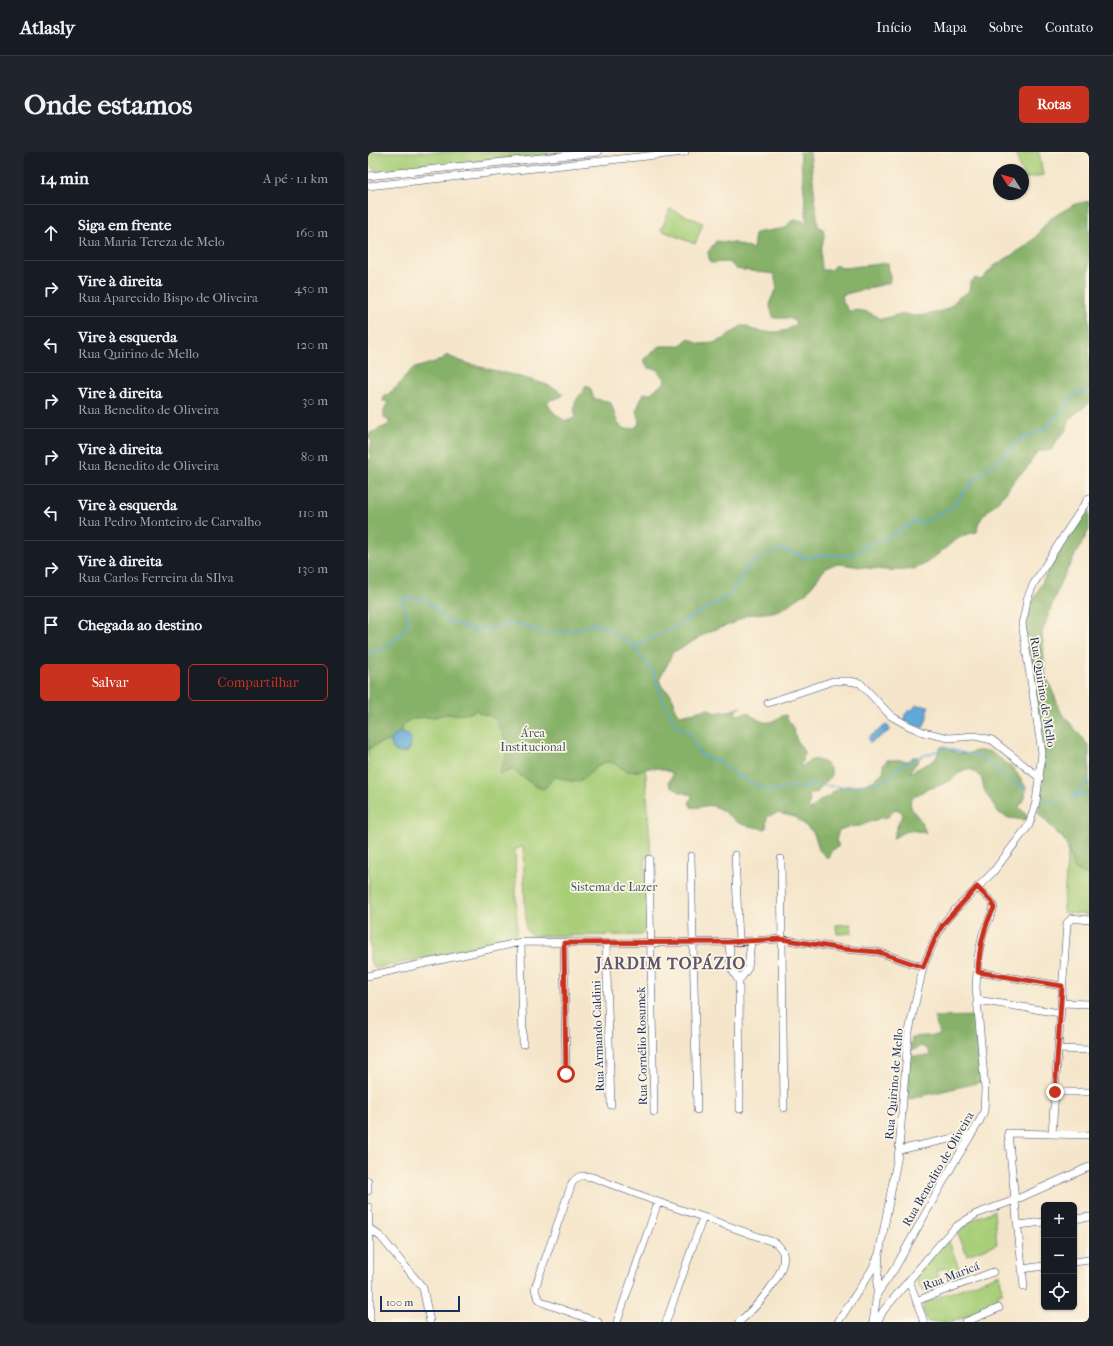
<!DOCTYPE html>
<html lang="pt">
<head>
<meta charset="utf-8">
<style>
	:root { --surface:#171b24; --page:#20242c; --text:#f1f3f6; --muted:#9ea1a6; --line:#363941; --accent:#c8321e }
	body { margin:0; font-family:"IM FELL French Canon",serif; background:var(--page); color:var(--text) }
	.controls { position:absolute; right:12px; bottom:12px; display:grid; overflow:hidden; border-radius:6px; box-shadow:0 1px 3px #0004 }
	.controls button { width:36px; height:36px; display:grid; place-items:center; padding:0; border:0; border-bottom:1px solid var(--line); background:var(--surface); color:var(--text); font:20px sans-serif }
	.compass { position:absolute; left:625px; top:12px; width:36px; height:36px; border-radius:50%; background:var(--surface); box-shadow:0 1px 3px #0004; rotate:307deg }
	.scale { position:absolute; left:12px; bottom:10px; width:80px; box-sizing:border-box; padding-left:4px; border:2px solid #1b2f5e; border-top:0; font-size:11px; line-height:14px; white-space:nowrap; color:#1b2f5e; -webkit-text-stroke:3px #fcf5e5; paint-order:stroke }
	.stop { position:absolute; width:12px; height:12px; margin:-9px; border:3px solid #c8321e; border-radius:50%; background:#fff }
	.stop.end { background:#c8321e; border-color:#fff; box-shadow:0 1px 4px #0008 }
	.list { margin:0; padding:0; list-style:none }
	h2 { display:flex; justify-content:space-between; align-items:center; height:52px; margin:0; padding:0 16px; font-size:17px }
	h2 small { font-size:13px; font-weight:400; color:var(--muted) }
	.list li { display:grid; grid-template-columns:26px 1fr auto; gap:12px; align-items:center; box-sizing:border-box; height:56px; padding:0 16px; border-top:1px solid var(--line) }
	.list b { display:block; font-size:15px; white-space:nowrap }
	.list p { margin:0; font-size:13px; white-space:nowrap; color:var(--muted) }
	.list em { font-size:13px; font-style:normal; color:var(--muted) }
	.actions { display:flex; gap:8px; padding:12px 16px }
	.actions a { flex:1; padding:9px 0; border:1px solid var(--accent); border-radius:6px; text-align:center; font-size:14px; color:var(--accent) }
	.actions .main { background:var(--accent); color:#fff }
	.icon { flex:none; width:22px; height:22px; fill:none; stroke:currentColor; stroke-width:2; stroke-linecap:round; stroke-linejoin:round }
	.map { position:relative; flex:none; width:721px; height:1170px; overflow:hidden; border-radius:6px }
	header { display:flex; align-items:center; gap:24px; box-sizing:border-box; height:56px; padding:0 20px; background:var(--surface); border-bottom:1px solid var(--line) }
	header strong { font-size:19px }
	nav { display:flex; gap:22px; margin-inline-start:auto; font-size:14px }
	.intro { display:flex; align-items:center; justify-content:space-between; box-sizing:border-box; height:96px; padding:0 24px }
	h1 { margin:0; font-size:28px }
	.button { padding:10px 18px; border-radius:6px; background:var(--accent); color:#fff; font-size:14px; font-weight:700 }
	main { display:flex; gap:24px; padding:0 24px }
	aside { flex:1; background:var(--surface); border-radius:6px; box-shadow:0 1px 3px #0004 }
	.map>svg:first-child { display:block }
</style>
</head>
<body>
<header>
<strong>Atlasly</strong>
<nav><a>Início</a><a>Mapa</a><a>Sobre</a><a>Contato</a></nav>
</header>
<div class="intro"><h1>Onde estamos</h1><a class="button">Rotas</a></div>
<main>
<aside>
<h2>14 min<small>A pé · 1.1 km</small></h2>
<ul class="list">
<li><svg class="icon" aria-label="ahead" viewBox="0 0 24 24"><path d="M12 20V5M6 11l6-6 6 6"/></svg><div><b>Siga em frente</b><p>Rua Maria Tereza de Melo</p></div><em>160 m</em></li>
<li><svg class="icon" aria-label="right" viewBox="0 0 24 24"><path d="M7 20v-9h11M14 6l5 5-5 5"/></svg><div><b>Vire à direita</b><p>Rua Aparecido Bispo de Oliveira</p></div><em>450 m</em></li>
<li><svg class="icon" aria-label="left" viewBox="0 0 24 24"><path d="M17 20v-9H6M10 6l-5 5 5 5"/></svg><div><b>Vire à esquerda</b><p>Rua Quirino de Mello</p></div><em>120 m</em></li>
<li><svg class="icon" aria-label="right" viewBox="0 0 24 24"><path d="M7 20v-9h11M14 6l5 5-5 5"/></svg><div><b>Vire à direita</b><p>Rua Benedito de Oliveira</p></div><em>30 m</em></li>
<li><svg class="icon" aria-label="right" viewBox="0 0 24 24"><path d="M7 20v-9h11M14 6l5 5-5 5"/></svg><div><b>Vire à direita</b><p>Rua Benedito de Oliveira</p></div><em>80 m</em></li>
<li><svg class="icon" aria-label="left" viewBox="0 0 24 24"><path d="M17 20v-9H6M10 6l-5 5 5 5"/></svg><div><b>Vire à esquerda</b><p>Rua Pedro Monteiro de Carvalho</p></div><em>110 m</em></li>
<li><svg class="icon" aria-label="right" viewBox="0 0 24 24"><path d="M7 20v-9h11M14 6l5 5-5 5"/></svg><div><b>Vire à direita</b><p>Rua Carlos Ferreira da SIlva</p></div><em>130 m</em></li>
<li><svg class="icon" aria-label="arrive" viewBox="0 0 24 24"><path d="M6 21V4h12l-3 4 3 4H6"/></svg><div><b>Chegada ao destino</b></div></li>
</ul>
<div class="actions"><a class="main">Salvar</a><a>Compartilhar</a></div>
</aside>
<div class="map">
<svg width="721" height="1170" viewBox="0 0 721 1170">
	<rect width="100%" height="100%" fill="#fcf5e5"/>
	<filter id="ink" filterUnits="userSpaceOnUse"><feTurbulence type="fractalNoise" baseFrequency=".025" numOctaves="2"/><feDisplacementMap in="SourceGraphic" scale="8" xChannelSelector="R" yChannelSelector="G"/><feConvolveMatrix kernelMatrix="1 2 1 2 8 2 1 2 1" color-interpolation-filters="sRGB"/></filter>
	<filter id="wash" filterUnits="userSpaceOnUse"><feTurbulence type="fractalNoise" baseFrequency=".012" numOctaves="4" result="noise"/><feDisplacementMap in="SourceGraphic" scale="16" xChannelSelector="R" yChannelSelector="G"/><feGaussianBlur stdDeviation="0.9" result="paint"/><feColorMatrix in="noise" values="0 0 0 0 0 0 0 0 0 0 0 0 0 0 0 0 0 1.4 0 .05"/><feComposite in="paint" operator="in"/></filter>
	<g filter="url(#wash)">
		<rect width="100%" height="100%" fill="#f5e6cb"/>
		<path fill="#a8ce78" stroke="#627e6b" d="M0,0H206L10,20C0,13 0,12 0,0Z
			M648,0H671L675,23L655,27V18H652Z
			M302,57L335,71L327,92L293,78Z
			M270,504L283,704L277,705L280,769C280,775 279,779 274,783L165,784L161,781L158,777L155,695L147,697L149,780L145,786L139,788L9,816C4,814 3,813 2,808L1,727H0V548Z
			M700,697C704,710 705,721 721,722V763L695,760Z
			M483,772L484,781L469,782L468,773Z
			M626,1059L629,1092L599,1103L589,1079L610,1065Z
			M580,1087L595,1127L585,1131L579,1115L568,1119L573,1135L559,1141L555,1140L549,1130L548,1123Z
			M632,1122L634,1142L631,1141L630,1144L632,1151L584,1170H560L555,1159V1154L558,1150Z"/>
		<path fill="#86b168" stroke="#507063" d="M432,0H442L450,74L455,77C458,87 454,90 453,99C452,105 454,112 454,118H462L466,114L470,113L475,116L520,111L522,127L521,131L474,143L475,150L481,159C494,157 503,160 512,167C521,166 527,163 533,162C538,161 543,164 548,164C559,163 573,161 581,155C585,153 587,148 590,146C598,140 602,143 602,131L607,126L613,128L626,114L655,96L667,86L679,70L685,65L707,52L721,49V251C711,260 700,263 699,278C692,283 687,291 683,298L672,299L669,300L658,317L647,327L637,342L615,364L610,372L609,380C586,383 574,402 555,413C537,424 495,415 473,412L464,413L457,417L438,441L414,457L405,460L379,463L364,472L342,479L312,497L305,500L299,513L291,527L294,535L302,541L306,549L307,558L312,563L340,557L347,561L365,558L373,555L367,559L369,563L380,561C388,567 398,574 407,568C411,566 413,563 418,563L419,567L424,573L429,589L437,601L432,615C437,614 440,608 446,608C453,607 468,616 462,625C458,632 453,631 450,640L441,642L442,649L440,655L442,657L445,656L452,648L462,644L465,640L477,634L493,633L505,629L514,621L516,618L515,612L519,608C526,608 533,607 540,609L545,605H550L551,608L543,618L542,620H543L567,608L573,595L576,594L588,601L598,602L608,599H621L645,616L658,635L657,646L651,655L656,660L660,666L657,668L641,666L631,661L617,640L613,625L604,618L598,617L592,620L582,629L570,634L557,638L543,647C540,657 548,661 553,669C555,673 556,677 558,681C550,679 542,677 534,681C530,683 529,685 525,686L531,669L535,664L533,659L527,657L520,665L512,666L492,674L480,675L471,678L468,688L471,694L463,699L461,705L459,706L451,698L448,687L445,680L427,665L410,661L401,664L399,666L398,676L396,677C388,675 376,674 369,670C361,664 354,657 345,654C337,652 331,657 323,655L321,650L324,645V643L312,640L302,633L301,630L305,622C300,618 288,615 281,616C274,617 268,621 260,619C254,618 247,610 241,610C227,610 222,626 210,629C201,631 194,625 186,625L177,636L175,637L167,634L145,618L132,622V618C140,601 143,594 132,577C130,573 128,568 125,566C120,561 114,565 108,558C98,564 91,562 81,562C75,562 71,564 65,565C53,566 39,564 33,577C37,587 43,585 42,597L38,601L30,599L23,589L12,591L0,597V308H2V297L4,288L0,286V282L18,274L22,271L16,265V258L20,250L19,249H15L16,245L29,235L44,217L73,208L79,203C101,217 186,227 195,243L193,245L182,248C180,250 179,251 181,254C182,256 184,258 185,259C193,267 198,273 208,264C202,248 213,246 218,233L223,237L224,242L227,247L240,249L243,251C249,267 249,284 270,274L271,267L268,259L271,252L276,241L281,242L296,231L297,227L288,217L280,216L276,208L292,194H311L315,191L321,186L331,192L345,191L356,187L361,182L367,179L373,174H378C386,181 409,181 419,178C422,176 425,174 428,172L427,169L421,166H406C400,153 401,148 409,137L406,122L368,117L361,110L342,111L340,100L348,89L366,91L385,97L387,81L418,76C423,65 430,68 439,70Z
			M721,356V378L692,431L674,480L677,521L693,560L721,594V722H714L705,715L700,697L696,688L670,661L674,643L676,599L658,476L664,451L682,415Z
			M608,864L613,930L537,948L541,904H562L561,899L555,894L542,899L544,885L571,883L569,874L566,865Z"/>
		<path fill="#61a9d8" stroke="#3e6c9b" d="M548,553L561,554L559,559V566L555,576L536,569L537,562L542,558H544Z
			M518,573L521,575V579L502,591L500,586Z
			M23 591a10 10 0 1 1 20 0a10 10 0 1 1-20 0Z"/>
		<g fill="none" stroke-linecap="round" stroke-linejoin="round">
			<path stroke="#61a9d8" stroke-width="1.5" d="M226,471L246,480L256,487L265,495L285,519L293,544L307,573L322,581L332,603L352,610L369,623L403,640L424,634L433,636L446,633L477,635L510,630L520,627L534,613L549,606L578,596L616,606L639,626L659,638
				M265,495L309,474L363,442L381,413L394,405L415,397L440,406L449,404L463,403L481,404L504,391L520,386L547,369L555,371L585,354L598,337L611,323L630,308L655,285L676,278L710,240H721
				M0,500H9L23,492L42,471L33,446H56L81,470L106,478L152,472L178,481L209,477L226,472
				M705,644L721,629
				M674,647L691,649L715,642L721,644"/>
		</g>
	</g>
	<g filter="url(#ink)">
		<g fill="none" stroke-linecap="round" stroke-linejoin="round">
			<defs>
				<path id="minor" d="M0,24L230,0
					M0,34L317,0
					M400,551L465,529H481L492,531L523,564L539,573L555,580L581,586L607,584L624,588L672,626
					M367,703L371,789
					M323,704L329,958
					M281,707L286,960
					M413,707L416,956
					M153,790L155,892
					M361,790L363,816L371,829L372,957
					M196,791L198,922
					M238,791L243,953
					M610,820L694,834
					M0,824L153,790L238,791L361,790L413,787L476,797L510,800L555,815
					M371,829L380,816L383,789
					M609,848L692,861
					M693,851L721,852
					M690,897L721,898
					M687,940H721
					M684,982L699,771L704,766L721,768
					M531,998L604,982
					M0,1029V1039
					M0,1055L2,1093V1170
					M706,1067L721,1065
					M650,1073L676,1070
					M1,1076L13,1085L55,1136L62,1170
					M706,1110L721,1108
					M654,1117L676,1114
					M541,1128L556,1170
					M656,1135L640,981L721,983
					M509,1142L527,1116L584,1014L611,970L616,959L617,937L608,835L610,805L615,781L626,756L624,750L609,735
					M548,1149L625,1120
					M230,1170L176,1151C170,1147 168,1144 167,1136L204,1031C211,1023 213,1023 224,1025L290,1050L335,1065L408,1091C411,1094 414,1097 415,1101C420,1122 386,1157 371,1170
					M249,1170L290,1050
					M298,1170L335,1065
					M470,1170L503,1119L510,1104
					M505,1170L509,1142L511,1102L531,998L540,884L555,815L567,787L575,772L584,761L625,720L661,673L668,650L674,601L654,471L657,460L659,447L665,433L695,385L721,346
					M509,1170L515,1159L576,1087L589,1074L608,1062L647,1048L721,1015
					M597,1170L631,1156"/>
			</defs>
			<use href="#minor" stroke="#3c4a6e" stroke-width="8"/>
			<use href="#minor" stroke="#fff" stroke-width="7"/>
		</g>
	</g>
	<g fill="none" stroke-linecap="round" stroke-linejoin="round" filter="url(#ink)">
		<path stroke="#c8321e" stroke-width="5" d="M198,922L196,791L361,790L413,787L476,797L510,800L555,815L567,787L575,772L609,735L624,750L626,756C615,776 611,797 610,820L694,834L687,940"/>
	</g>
	<g text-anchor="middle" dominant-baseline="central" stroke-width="3.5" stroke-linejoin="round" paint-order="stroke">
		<g font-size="12" fill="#1b2f5e" stroke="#fcf5e5">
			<text transform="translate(675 540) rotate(81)">Rua Quirino de Mello</text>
			<text transform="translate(230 884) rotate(-92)">Rua Armando Caldini</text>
			<text transform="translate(274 894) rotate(-91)">Rua Cornélio Rosumek</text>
			<text transform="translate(526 932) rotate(-85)">Rua Quirino de Mello</text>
			<text transform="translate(570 1017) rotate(-60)">Rua Benedito de Oliveira</text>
			<text transform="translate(583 1124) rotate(-21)">Rua Maricá</text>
		</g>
		<g font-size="12" fill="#3e5764" stroke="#fcf5e5">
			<text x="165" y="581">Área<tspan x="165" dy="14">Institucional</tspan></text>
			<text x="246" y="735">Sistema de Lazer</text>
		</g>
		<g font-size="16" font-weight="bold" letter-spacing="1" fill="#5f566f" stroke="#fcf5e5">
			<text x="303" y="811">JARDIM TOPÁZIO</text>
		</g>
	</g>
</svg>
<div class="controls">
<button>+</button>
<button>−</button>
<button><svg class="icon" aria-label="locate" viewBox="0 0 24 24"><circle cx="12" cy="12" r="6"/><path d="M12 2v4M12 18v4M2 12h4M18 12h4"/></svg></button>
</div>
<svg class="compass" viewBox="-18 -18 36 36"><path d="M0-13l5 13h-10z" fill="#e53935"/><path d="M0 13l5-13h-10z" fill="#9ea1a6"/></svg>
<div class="scale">100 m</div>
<div class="stop" style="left:198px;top:922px"></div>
<div class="stop end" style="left:687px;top:940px"></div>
</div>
</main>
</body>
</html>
